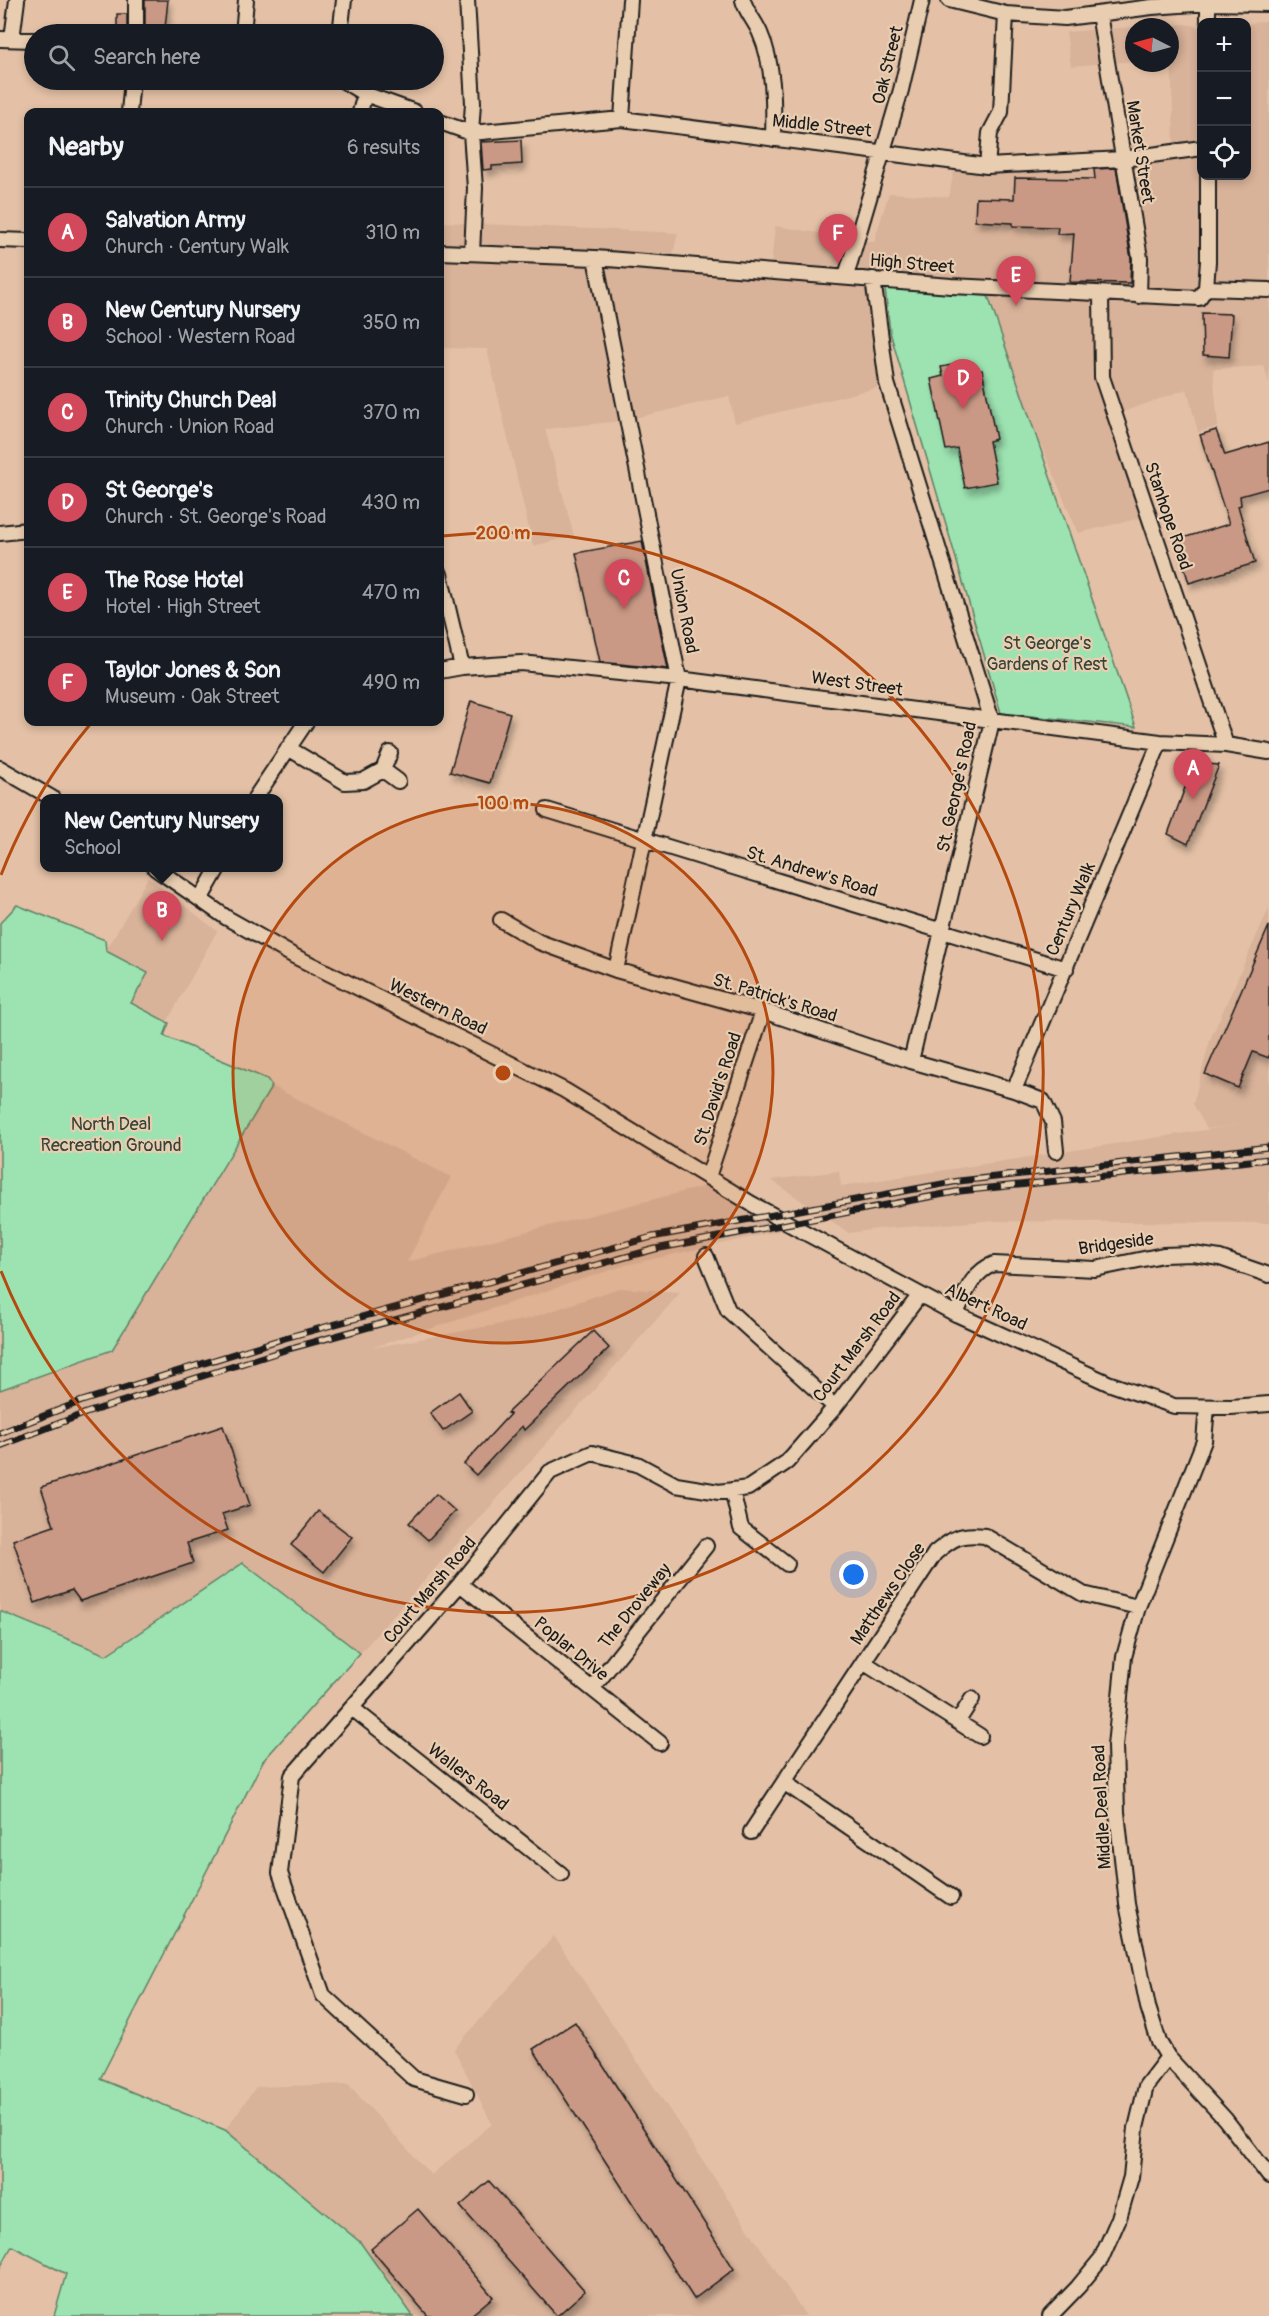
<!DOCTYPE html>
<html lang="en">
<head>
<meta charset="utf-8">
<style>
	:root { --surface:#171b24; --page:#20242c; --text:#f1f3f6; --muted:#9ea1a6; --line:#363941; --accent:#d1495b }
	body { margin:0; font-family:Pangolin,sans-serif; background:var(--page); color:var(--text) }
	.controls { position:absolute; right:18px; top:18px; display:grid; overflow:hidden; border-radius:12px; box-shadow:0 3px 9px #0003 }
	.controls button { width:54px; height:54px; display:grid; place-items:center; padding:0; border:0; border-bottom:2px solid var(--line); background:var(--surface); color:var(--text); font:30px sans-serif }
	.compass { position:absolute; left:1125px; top:18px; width:54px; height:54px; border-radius:50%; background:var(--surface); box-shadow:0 3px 9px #0003; rotate:276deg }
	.you { position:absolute; left:854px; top:1575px; width:21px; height:21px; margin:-15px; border:4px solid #fff; border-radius:50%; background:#1a73e8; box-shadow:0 0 0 9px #1a73e833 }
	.badge { display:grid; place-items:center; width:39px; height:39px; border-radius:50%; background:var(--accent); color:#fff; font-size:20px; font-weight:700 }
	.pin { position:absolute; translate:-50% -50px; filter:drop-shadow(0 2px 3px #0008) }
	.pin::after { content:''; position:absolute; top:32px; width:21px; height:18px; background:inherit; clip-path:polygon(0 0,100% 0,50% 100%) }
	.popup { position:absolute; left:40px; top:794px; width:243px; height:78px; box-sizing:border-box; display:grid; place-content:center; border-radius:12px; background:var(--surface); filter:drop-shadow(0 2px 4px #0005); font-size:20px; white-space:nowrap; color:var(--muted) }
	.popup b { font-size:22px; color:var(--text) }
	.popup::after { content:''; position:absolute; left:50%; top:100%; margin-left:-12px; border:12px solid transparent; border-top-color:var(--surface) }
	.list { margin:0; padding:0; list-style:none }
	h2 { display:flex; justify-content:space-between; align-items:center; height:78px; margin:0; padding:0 24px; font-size:26px }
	h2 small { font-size:20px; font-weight:400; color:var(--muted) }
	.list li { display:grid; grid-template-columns:39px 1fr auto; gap:18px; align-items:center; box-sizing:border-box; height:90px; padding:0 24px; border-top:2px solid var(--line) }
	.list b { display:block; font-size:22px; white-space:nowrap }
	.list p { margin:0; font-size:20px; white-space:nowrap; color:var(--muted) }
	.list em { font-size:20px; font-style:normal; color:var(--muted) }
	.icon { flex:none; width:33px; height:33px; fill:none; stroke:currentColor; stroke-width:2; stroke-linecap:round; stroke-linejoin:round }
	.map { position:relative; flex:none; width:1269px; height:2316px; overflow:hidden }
	.search { position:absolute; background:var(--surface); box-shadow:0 3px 9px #0003; left:24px; top:24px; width:420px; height:66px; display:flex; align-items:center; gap:15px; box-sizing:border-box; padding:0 21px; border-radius:33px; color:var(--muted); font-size:22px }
	.panel { position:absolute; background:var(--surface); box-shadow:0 3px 9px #0003; left:24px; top:108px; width:420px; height:618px; border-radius:12px }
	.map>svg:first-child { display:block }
</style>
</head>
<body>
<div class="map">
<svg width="1269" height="2316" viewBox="0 0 1269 2316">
	<defs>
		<filter id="shadow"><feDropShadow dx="3.5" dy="6" stdDeviation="3" flood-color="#0004"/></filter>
	</defs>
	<rect width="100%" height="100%" fill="#e4c1a6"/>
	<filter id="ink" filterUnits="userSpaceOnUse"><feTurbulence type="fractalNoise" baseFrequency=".0167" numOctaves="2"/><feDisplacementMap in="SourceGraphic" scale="12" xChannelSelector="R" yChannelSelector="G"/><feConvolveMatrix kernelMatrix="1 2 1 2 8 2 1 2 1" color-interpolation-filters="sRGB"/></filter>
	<g filter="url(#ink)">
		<path fill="#d8b299" d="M1269,20V383L1264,366L1213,369L1218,427L1198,432L1187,389L1117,414L1149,516L1078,533L1031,421L885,288L892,384L735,423L729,396L622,421L545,429L574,536L533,546L487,349L440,348V222L678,233L672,258L771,265L775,226L874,242L889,193L949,197L955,165L1122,160L1118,132L1143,129L1147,151L1174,144L1170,27H1139L1186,24L1201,27L1202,176H1246L1247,24Z
			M1134,27V61L1071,66L1066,32Z
			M148,877L217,931L167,1022L131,1003L106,951Z
			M1269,908V1223L986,1221L877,1229L849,1233L771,1180L839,1171L841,1186L1244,1124L1207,1129L1193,1104L1210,1040Z
			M272,1086L451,1177L407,1262L706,1186L788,1229L626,1265L371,1348L528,1319L619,1288L681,1292L360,1653L244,1563L106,1655L0,1611V1390L112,1350Z
			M554,1936L806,2316H413L360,2242L225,2130L256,2087L348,2084L431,2175L492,2124L454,2049Z"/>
		<path fill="#9de3b1" stroke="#5c8066" stroke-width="1.5" d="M885,288L988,296L1136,727L1001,713L890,332Z
			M17,905L105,940L106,951L148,973L131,1003L169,1023L164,1036L267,1079L272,1086L112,1350L0,1390V923Z
			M243,1563L360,1653L263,1761L100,2079L225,2130L360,2242L413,2316H54L66,2274L12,2246L0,2268V1611L106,1655Z"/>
		<path fill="#ca9985" stroke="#1c1c1c" stroke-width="1.5" filter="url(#shadow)" d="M145,0H168L165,28H159V34H145Z
			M117,14H127V34H117Z
			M521,140L522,164L492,166V169L483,170L481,142Z
			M1116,168L1131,259L1130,283L1070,282L1074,233L1057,234L1058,227L1013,226V223L975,221L976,198L1014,199L1015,178L1095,179L1094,169Z
			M1202,313L1232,314L1229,357L1203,355Z
			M967,362L970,373L982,370L996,439L989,441L997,482L965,488L957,448L946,450L931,379L943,376L941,367Z
			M1216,430L1225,455L1269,442V488L1240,496L1241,505L1238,506L1255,563L1189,583L1176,540L1229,524L1200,435Z
			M642,541L668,669L600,662L576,553Z
			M471,701L510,713L490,783L450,772Z
			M1194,763L1219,765L1188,844L1168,834Z
			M1269,926V1058L1253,1052L1238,1088L1205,1074Z
			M593,1331L609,1348L524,1430L522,1426L476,1475L464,1464L510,1414L507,1413Z
			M459,1392L472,1411L443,1431L430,1413Z
			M223,1426L250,1505L222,1514L228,1530L187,1543L193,1563L80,1601L72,1590L35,1603L13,1540L54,1526L41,1487Z
			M436,1494L455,1511L428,1540L409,1523Z
			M318,1511L352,1537L324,1572L291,1545Z
			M575,2022L734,2269L694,2299L533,2049Z
			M489,2181L585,2291L557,2316L460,2206Z
			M418,2209L493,2297L470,2316H428L371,2249Z"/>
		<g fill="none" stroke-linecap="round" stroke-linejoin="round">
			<defs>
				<path id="minor" d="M136,0V34
					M467,0L473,103L471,133L475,188L472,253
					M743,0C746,12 755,21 760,33C774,64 774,105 773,139
					M949,0L1006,14L1065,18L1152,7L1208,3L1269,4
					M1099,14L1140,258L1139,296
					M1208,22V3
					M243,34L246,0
					M340,34L344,0
					M0,39L34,40
					M12,39L17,0
					M342,80L365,94L415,112
					M129,112L132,80
					M360,112L365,94
					M622,119L630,0
					M440,122L471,133L622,119L987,166L1123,159L1202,148
					M987,166L990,133L1001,112L1006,14
					M0,240L28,241
					M440,252L595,258L951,286L1199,298L1206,288L1208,261V176
					M595,258L679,679L616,970
					M846,276L901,90L922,0
					M873,279L887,383L992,721L911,1061
					M1206,288L1269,290
					M1101,294L1102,377L1226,745
					M0,533L28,530
					M440,574L462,667
					M440,671L462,667L521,663L679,679L1160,742L1226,745L1269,752
					M288,748L345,782L363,781L383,770
					M390,753L383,770L398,781
					M0,768L52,798
					M255,798L306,722
					M547,810L1066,969
					M155,868L227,918L294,956L564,1090L752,1204L956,1314L1108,1383L1174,1406L1231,1407L1269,1404
					M201,898L218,868
					M501,920L539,942L616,970L763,1011L911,1061L1014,1090L1043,1101L1053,1122L1056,1151
					M1014,1090L1160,742
					M708,1177L763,1011
					M706,1256L728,1310L835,1407
					M956,1314C965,1294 972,1272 994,1264L1095,1269L1163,1255L1193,1254L1220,1258L1269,1275
					M1207,1407L1204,1441L1138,1607L1124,1657L1115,1746L1117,1812L1127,1904L1148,2007L1159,2042L1168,2057L1225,2119L1269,2176
					M732,1490L741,1528L787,1564
					M460,1584L660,1743
					M863,1662L980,1736
					M592,1689L706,1546
					M352,1708L561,1874
					M958,1721L972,1699
					M785,1783L951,1897
					M751,1832L935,1553C953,1538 960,1533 985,1536L1083,1594L1138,1607
					M466,2094L414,2079L323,1995L280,1873L292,1776L460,1584L550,1472L592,1453L637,1464L676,1485L719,1492L748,1488L787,1462L835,1407L919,1296
					M1050,2316L1078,2287L1101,2259L1119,2218L1131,2177L1136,2128L1146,2086L1168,2057"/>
			</defs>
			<use href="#minor" stroke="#1c1c1c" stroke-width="18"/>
			<use href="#minor" stroke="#e9cdb0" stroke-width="14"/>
			<defs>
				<path id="rail" d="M0,1433L82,1401L285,1338L652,1237L959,1181L1269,1147
					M0,1446L86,1413L288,1349L655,1249L960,1191L1269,1159"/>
			</defs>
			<use href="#rail" stroke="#1c1c1c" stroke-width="7"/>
			<use href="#rail" stroke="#e9cdb0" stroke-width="4.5" stroke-dasharray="14" stroke-linecap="butt"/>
		</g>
	</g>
	<circle cx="503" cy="1073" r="270" fill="#b54a10" fill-opacity=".12"/>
	<g fill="none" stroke="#b54a10" stroke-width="3">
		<circle cx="503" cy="1073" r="270"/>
		<path d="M1 875A540 540 0 0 1 92 722M442 536A540 540 0 1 1 1 1271"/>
	</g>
	<g text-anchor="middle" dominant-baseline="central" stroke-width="4.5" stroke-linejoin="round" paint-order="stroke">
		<g font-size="18" fill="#1c1c1c" stroke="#e9cdb0">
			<text transform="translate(888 65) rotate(-76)">Oak Street</text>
			<text transform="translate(822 126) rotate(6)">Middle Street</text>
			<text transform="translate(1140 152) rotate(81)">Market Street</text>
			<text transform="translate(912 264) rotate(5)">High Street</text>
			<text transform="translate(1168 516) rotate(71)">Stanhope Road</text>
			<text transform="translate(684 611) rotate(79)">Union Road</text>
			<text transform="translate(857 684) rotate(8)">West Street</text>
			<text transform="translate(957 787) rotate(-78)">St. George's Road</text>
			<text transform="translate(812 872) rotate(17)">St. Andrew's Road</text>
			<text transform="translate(1071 909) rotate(-67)">Century Walk</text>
			<text transform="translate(775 998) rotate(17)">St. Patrick's Road</text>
			<text transform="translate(438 1007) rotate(26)">Western Road</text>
			<text transform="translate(718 1089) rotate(-72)">St. David's Road</text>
			<text transform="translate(1116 1244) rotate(-8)">Bridgeside</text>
			<text transform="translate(986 1307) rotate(25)">Albert Road</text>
			<text transform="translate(857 1347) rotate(-53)">Court Marsh Road</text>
			<text transform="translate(430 1590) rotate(-50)">Court Marsh Road</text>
			<text transform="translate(888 1594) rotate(-56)">Matthews Close</text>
			<text transform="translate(635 1606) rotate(-51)">The Droveway</text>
			<text transform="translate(571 1649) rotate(39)">Poplar Drive</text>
			<text transform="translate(468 1777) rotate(38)">Wallers Road</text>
			<text transform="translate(1102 1807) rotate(-93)">Middle Deal Road</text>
		</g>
		<g font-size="18" fill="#36443a" stroke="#e9cdb0">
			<text x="1047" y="643">St George's<tspan x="1047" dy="21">Gardens of Rest</tspan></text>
			<text x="111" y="1124">North Deal<tspan x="111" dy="21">Recreation Ground</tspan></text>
		</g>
	</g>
	<circle cx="503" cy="1073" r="9" fill="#b54a10" stroke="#e9cdb0" stroke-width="3"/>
	<g font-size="18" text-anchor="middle" font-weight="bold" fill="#b54a10" stroke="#e9cdb0" stroke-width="4.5" stroke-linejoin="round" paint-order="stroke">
		<text x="503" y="539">200 m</text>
		<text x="503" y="809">100 m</text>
	</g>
</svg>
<div class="controls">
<button>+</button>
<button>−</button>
<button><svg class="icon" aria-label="locate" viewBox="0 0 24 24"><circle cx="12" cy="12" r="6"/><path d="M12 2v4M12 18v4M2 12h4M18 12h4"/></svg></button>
</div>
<svg class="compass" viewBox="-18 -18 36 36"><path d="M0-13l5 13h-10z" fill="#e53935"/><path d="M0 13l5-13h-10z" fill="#9ea1a6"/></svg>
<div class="you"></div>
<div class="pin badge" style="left:1193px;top:799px">A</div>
<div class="pin badge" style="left:162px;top:941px">B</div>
<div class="popup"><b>New Century Nursery</b>School</div>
<div class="pin badge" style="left:624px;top:609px">C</div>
<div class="pin badge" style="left:963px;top:409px">D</div>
<div class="pin badge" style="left:1016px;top:306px">E</div>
<div class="pin badge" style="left:838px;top:264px">F</div>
<div class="search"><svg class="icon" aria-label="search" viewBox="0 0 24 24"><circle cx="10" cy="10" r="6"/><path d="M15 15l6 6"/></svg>Search here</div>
<section class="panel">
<h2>Nearby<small>6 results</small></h2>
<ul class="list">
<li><span class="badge">A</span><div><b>Salvation Army</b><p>Church · Century Walk</p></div><em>310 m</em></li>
<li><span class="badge">B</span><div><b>New Century Nursery</b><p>School · Western Road</p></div><em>350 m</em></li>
<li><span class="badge">C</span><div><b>Trinity Church Deal</b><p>Church · Union Road</p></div><em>370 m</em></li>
<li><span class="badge">D</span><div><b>St George's</b><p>Church · St. George's Road</p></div><em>430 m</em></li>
<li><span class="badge">E</span><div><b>The Rose Hotel</b><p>Hotel · High Street</p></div><em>470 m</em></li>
<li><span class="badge">F</span><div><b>Taylor Jones &amp; Son</b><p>Museum · Oak Street</p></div><em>490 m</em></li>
</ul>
</section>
</div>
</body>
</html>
